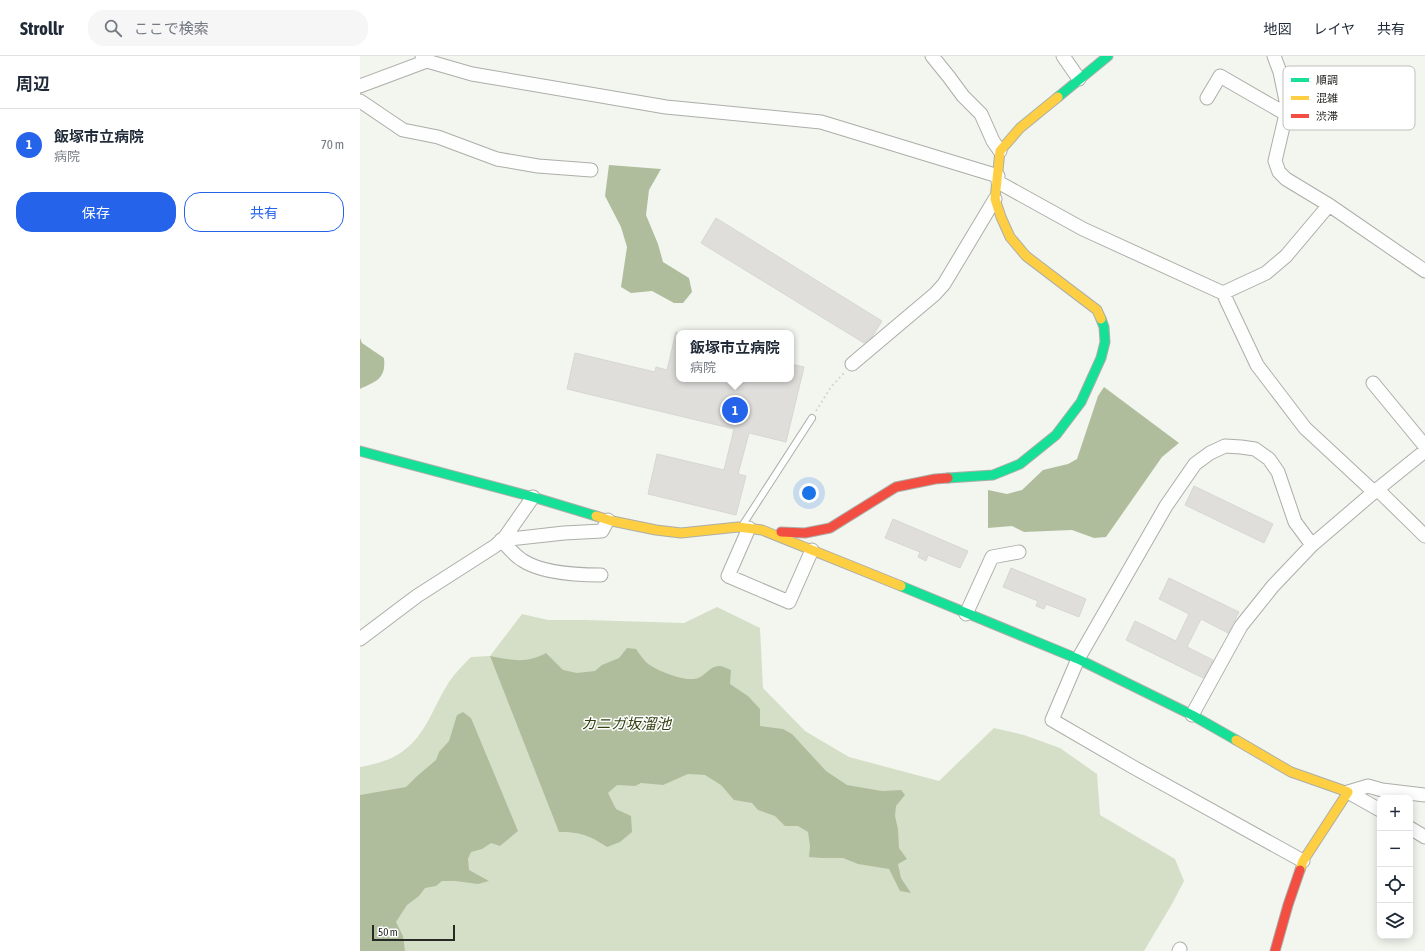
<!DOCTYPE html>
<html lang="ja">
<head>
<meta charset="utf-8">
<style>
	:root { --surface:#fff; --page:#f6f6f7; --text:#1f2937; --muted:#747a83; --line:#e0e1e3; --accent:#2563eb }
	body { margin:0; font-family:"Asap Condensed","Noto Sans JP",sans-serif; background:var(--page); color:var(--text) }
	.controls { position:absolute; right:12px; bottom:12px; display:grid; overflow:hidden; border-radius:8px; box-shadow:0 2px 10px #0003 }
	.controls button { width:36px; height:36px; display:grid; place-items:center; padding:0; border:0; border-bottom:1px solid var(--line); background:var(--surface); color:var(--text); font:20px sans-serif }
	.scale { position:absolute; left:12px; bottom:10px; width:83px; box-sizing:border-box; padding-left:4px; border:2px solid #272924; border-top:0; font-size:11px; line-height:14px; white-space:nowrap; color:#272924; -webkit-text-stroke:3px #fff; paint-order:stroke }
	.you { position:absolute; left:449px; top:437px; width:14px; height:14px; margin:-10px; border:3px solid #fff; border-radius:50%; background:#1a73e8; box-shadow:0 0 0 6px #1a73e833 }
	.badge { display:grid; place-items:center; width:26px; height:26px; border-radius:50%; background:var(--accent); color:#fff; font-size:13px; font-weight:700 }
	.pin { position:absolute; translate:-50% -50%; border:2px solid #fff; box-shadow:0 1px 4px #0006 }
	.popup { position:absolute; left:316px; top:274px; width:118px; height:52px; box-sizing:border-box; display:grid; place-content:center; border-radius:8px; background:var(--surface); filter:drop-shadow(0 1px 3px #0005); font-size:13px; white-space:nowrap; color:var(--muted) }
	.popup b { font-size:15px; color:var(--text) }
	.popup::after { content:''; position:absolute; left:50%; top:100%; margin-left:-8px; border:8px solid transparent; border-top-color:var(--surface) }
	.list { margin:0; padding:0; list-style:none }
	h2 { display:flex; justify-content:space-between; align-items:center; height:52px; margin:0; padding:0 16px; font-size:17px }
	h2 small { font-size:13px; font-weight:400; color:var(--muted) }
	.list li { display:grid; grid-template-columns:26px 1fr auto; gap:12px; align-items:center; box-sizing:border-box; height:72px; padding:0 16px; border-top:1px solid var(--line) }
	.list b { display:block; font-size:15px; white-space:nowrap }
	.list p { margin:0; font-size:13px; white-space:nowrap; color:var(--muted) }
	.list em { font-size:13px; font-style:normal; color:var(--muted) }
	.actions { display:flex; gap:8px; padding:12px 16px }
	.actions a { flex:1; padding:9px 0; border:1px solid var(--accent); border-radius:16px; text-align:center; font-size:14px; color:var(--accent) }
	.actions .main { background:var(--accent); color:#fff }
	.icon { flex:none; width:22px; height:22px; fill:none; stroke:currentColor; stroke-width:2; stroke-linecap:round; stroke-linejoin:round }
	.map { position:relative; flex:none; width:1065px; height:895px; overflow:hidden }
	header { display:flex; align-items:center; gap:24px; box-sizing:border-box; height:56px; padding:0 20px; background:var(--surface); border-bottom:1px solid var(--line) }
	header strong { font-size:19px }
	nav { display:flex; gap:22px; margin-inline-start:auto; font-size:14px }
	.search { width:280px; height:36px; background:var(--page); display:flex; align-items:center; gap:10px; box-sizing:border-box; padding:0 14px; border-radius:16px; color:var(--muted); font-size:15px }
	main { display:flex }
	aside { flex:1; background:var(--surface) }
	.map>svg:first-child { display:block }
</style>
</head>
<body>
<header>
<strong>Strollr</strong>
<div class="search"><svg class="icon" aria-label="search" viewBox="0 0 24 24"><circle cx="10" cy="10" r="6"/><path d="M15 15l6 6"/></svg>ここで検索</div>
<nav><a>地図</a><a>レイヤ</a><a>共有</a></nav>
</header>
<main>
<aside>
<h2>周辺<small></small></h2>
<ul class="list">
<li><span class="badge">1</span><div><b>飯塚市立病院</b><p>病院</p></div><em>70 m</em></li>
</ul>
<div class="actions"><a class="main">保存</a><a>共有</a></div>
</aside>
<div class="map">
<svg width="1065" height="895" viewBox="0 0 1065 895">
	<rect width="100%" height="100%" fill="#f3f6ef"/>
	<path fill="#d5dfc7" d="M357,551L400,572L403,632L445,675L489,701L579,725L634,672L664,679L700,692L737,718L740,759L815,803L824,825L812,848L784,895H0V711C15,708 30,705 43,695C66,679 74,649 89,626C95,617 103,609 111,601L130,600L162,558L188,564H225L324,567Z"/>
	<path fill="#b0bd9d" d="M249,109L301,113L289,134L286,159L298,188L303,206L329,222L332,236L323,247H314L292,235L271,237L261,231L267,191L261,171L245,140Z
		M0,282L2,287L24,302C26,323 17,325 0,333Z
		M744,331L819,387L802,401L746,481L734,482L712,474L664,476L652,470L628,472V434L647,438L662,434L683,414L708,408L717,403L738,340Z
		M267,592L276,593C279,597 282,602 286,606C294,614 327,627 338,622C346,619 351,609 360,610C363,610 368,613 371,614L370,628L388,640L400,653V670L423,673L432,678L466,715L487,729L522,735L541,734L545,739L536,750L535,760L538,773L539,792L547,803L538,808L541,822L551,837L540,835L529,813L498,808L483,802H461L449,801L450,790L448,776L438,770H425L415,760L398,754L392,747L374,744L361,729L345,719L328,718L303,729L281,727L275,730L257,729L248,737L256,753L271,760L272,776L260,786L247,791C229,779 220,776 199,776L130,600C150,604 167,608 186,597L203,614L217,617L235,615L242,609L259,602Z
		M103,656L111,662L158,775L140,790L131,787L122,793L111,796L108,803L109,814L129,825L118,828L95,825H82L76,830L65,832L59,840L47,849L36,866L43,880L45,895H0V739L46,731L56,721L76,704L79,696L89,685L97,659Z"/>
	<path fill="#dfdedb" stroke="#d7d6d3" d="M356,162L522,265L512,281L504,287L341,187Z
		M316,276L319,277V323H431V308L444,311L426,386L389,377L378,418L386,420L376,459L288,438L297,398L364,414L374,373L207,333L215,297L295,316L296,311L307,314Z
		M834,430L913,468L904,487L825,449Z
		M533,463L608,495L600,512L568,499L566,505L558,501L560,496L525,482Z
		M651,512L726,543L719,561L686,548L684,553L676,550L678,545L643,531Z
		M809,522L879,556L868,577L841,563L827,591L853,604L843,622L766,584L775,565L816,585L829,558L799,543Z"/>
	<g fill="none" stroke-linecap="round" stroke-linejoin="round">
		<defs>
			<path id="lane" d="M382,470L452,362"/>
			<path id="street" d="M62,0L67,5L112,18L306,51L461,66L638,120
				M572,0L589,21L603,40L621,58L633,85L640,95
				M703,0L719,23
				M914,0L920,16L926,45V58L915,105L919,116L926,123L969,149L1065,215
				M0,30L67,5
				M847,42L860,20L926,58
				M0,45L43,74L78,81L137,103L178,110L231,114
				M638,126L723,173L863,237L897,309L945,372L1014,436
				M863,237L906,217L926,200L969,149
				M492,308L575,238L584,228L635,143
				M1013,327L1065,390
				M1017,433L1065,480
				M389,472L368,520L429,546L452,494
				M141,484L204,477L242,475L248,464
				M141,484C148,491 154,499 162,504C181,517 219,519 241,519
				M606,558L632,501L659,496
				M0,583L57,540L135,490L145,481L173,441
				M832,659L881,570L913,530L952,489L1014,436L1065,395
				M988,736L1008,730L1022,734L1065,739
				M988,736L1020,754
				M1050,772L1065,781
				M943,805L773,711L692,664L718,603L806,450L835,408L850,397L865,390L881,391L895,393L909,403L918,416L935,466L952,489
				M819,895L820,893"/>
			<path id="fast" d="M698,41L748,0
				M0,395L173,441L236,460
				M588,422L633,419L660,408L696,379L721,346L741,302L745,286L744,271L741,263
				M541,530L718,603L832,659L876,684"/>
			<path id="slow" d="M698,41L660,72L640,95L635,143L641,161L650,181L666,200L737,254L741,263
				M236,460L252,465L296,474L321,477L378,471L402,474L541,530
				M876,684L931,716L988,736L943,805L940,814"/>
			<path id="jam" d="M421,476L445,477L470,472L536,431L575,423L588,422
				M915,895L928,849L940,814"/>
		</defs>
		<use href="#lane" stroke="#acaea9" stroke-width="8"/>
		<use href="#street" stroke="#acaea9" stroke-width="15"/>
		<use href="#fast" stroke="#acaea9" stroke-width="11"/>
		<use href="#slow" stroke="#acaea9" stroke-width="11"/>
		<use href="#jam" stroke="#acaea9" stroke-width="11"/>
		<path stroke="#d5d7d4" stroke-width="2" stroke-dasharray="2 3" stroke-linecap="butt" d="M456,355L471,331L484,317"/>
		<use href="#lane" stroke="#fdfefd" stroke-width="6"/>
		<use href="#street" stroke="#fdfefd" stroke-width="13"/>
		<use href="#fast" stroke="#16e098" stroke-width="9"/>
		<use href="#slow" stroke="#ffcf43" stroke-width="9"/>
		<use href="#jam" stroke="#f24e42" stroke-width="9"/>
	</g>
	<g text-anchor="middle" dominant-baseline="central" stroke-width="3" stroke-linejoin="round" paint-order="stroke">
		<g font-size="15" font-style="italic" fill="#314110" stroke="#fff">
			<text x="266" y="667">カニガ坂溜池</text>
		</g>
	</g>
	<rect x="923" y="10" width="132" height="64" rx="6" fill="#fff" stroke="#bebfbd" stroke-width="1"/>
	<rect x="931" y="22" width="18" height="4" fill="#16e098"/>
	<rect x="931" y="40" width="18" height="4" fill="#ffcf43"/>
	<rect x="931" y="58" width="18" height="4" fill="#f24e42"/>
	<g font-size="11" fill="#272924">
		<text x="956" y="28">順調</text>
		<text x="956" y="46">混雑</text>
		<text x="956" y="64">渋滞</text>
	</g>
</svg>
<div class="controls">
<button>+</button>
<button>−</button>
<button><svg class="icon" aria-label="locate" viewBox="0 0 24 24"><circle cx="12" cy="12" r="6"/><path d="M12 2v4M12 18v4M2 12h4M18 12h4"/></svg></button>
<button><svg class="icon" aria-label="layers" viewBox="0 0 24 24"><path d="M12 4l9 5-9 5-9-5zM3 14l9 5 9-5"/></svg></button>
</div>
<div class="scale">50 m</div>
<div class="you"></div>
<div class="pin badge" style="left:375px;top:354px">1</div>
<div class="popup"><b>飯塚市立病院</b>病院</div>
</div>
</main>
</body>
</html>
